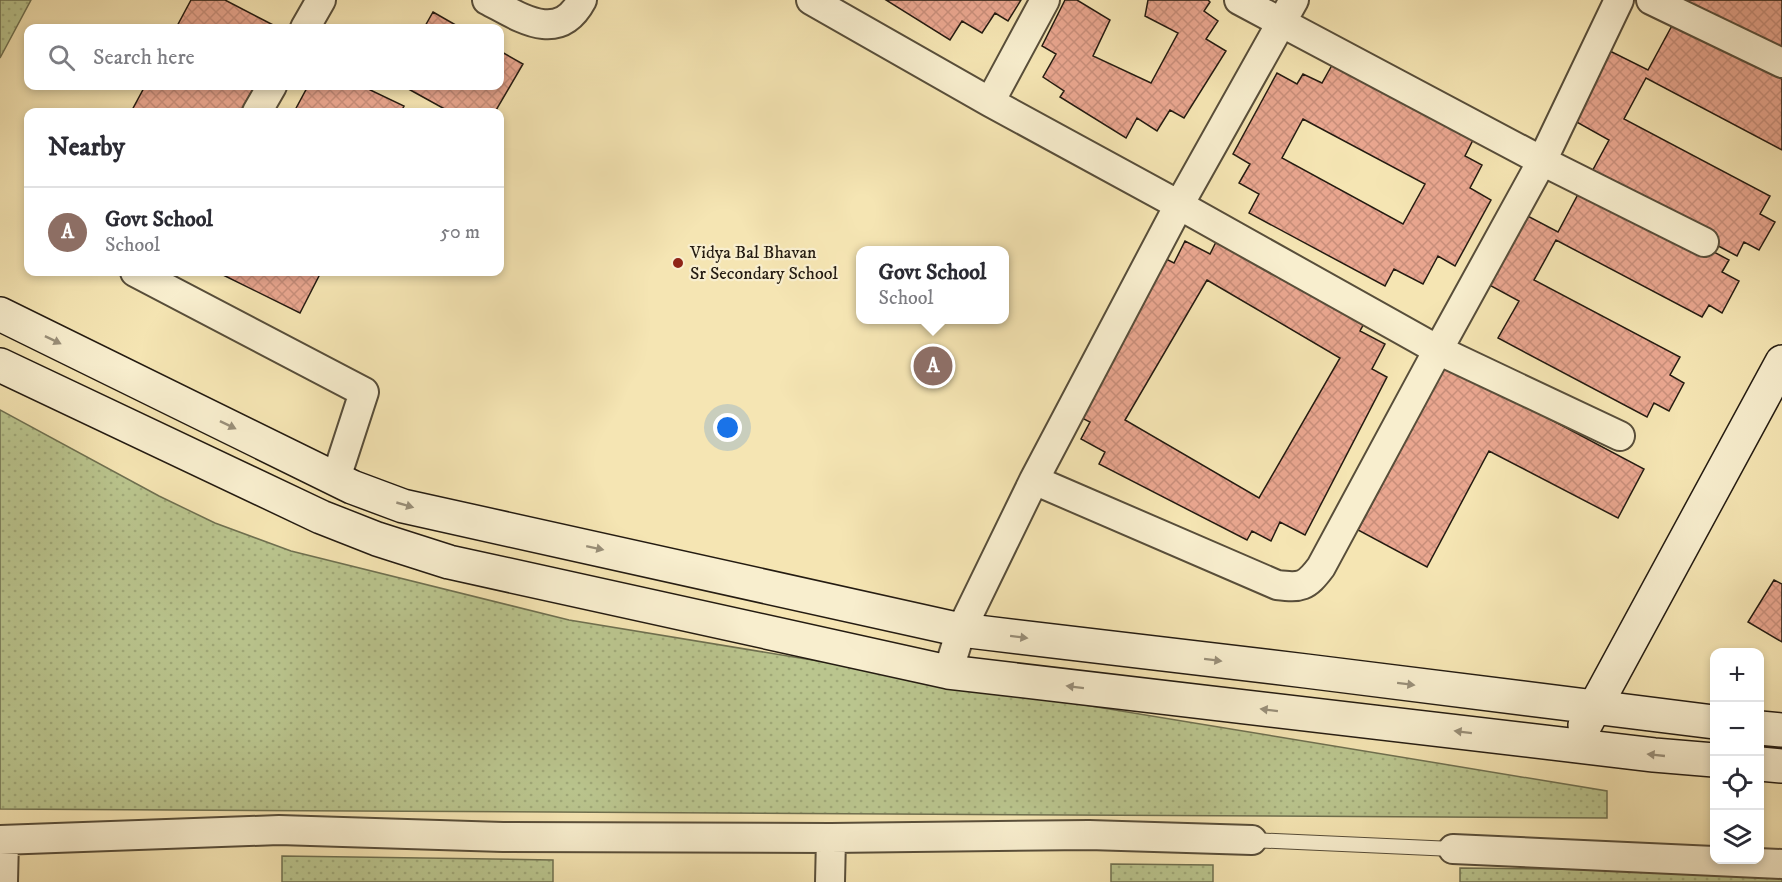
<!DOCTYPE html>
<html lang="en">
<head>
<meta charset="utf-8">
<style>
	:root { --surface:#fff; --page:#f7f7f7; --text:#2b2b33; --muted:#7c7c81; --line:#e1e1e2; --accent:#1a73e8 }
	body { margin:0; font-family:"IM FELL DW Pica",serif; background:var(--page); color:var(--text) }
	.controls { position:absolute; right:18px; bottom:18px; display:grid; overflow:hidden; border-radius:12px; box-shadow:0 3px 9px #0003 }
	.controls button { width:54px; height:54px; display:grid; place-items:center; padding:0; border:0; border-bottom:2px solid var(--line); background:var(--surface); color:var(--text); font:30px sans-serif }
	.you { position:absolute; left:728px; top:428px; width:21px; height:21px; margin:-15px; border:4px solid #fff; border-radius:50%; background:#1a73e8; box-shadow:0 0 0 9px #1a73e833 }
	.badge { display:grid; place-items:center; width:39px; height:39px; border-radius:50%; background:var(--accent); color:#fff; font-size:20px; font-weight:700 }
	.pin { position:absolute; translate:-50% -50%; border:3px solid #fff; box-shadow:0 2px 6px #0006 }
	.popup { position:absolute; left:856px; top:246px; width:153px; height:78px; box-sizing:border-box; display:grid; place-content:center; border-radius:12px; background:var(--surface); filter:drop-shadow(0 2px 4px #0005); font-size:20px; white-space:nowrap; color:var(--muted) }
	.popup b { font-size:22px; color:var(--text) }
	.popup::after { content:''; position:absolute; left:50%; top:100%; margin-left:-12px; border:12px solid transparent; border-top-color:var(--surface) }
	.list { margin:0; padding:0; list-style:none }
	h2 { display:flex; justify-content:space-between; align-items:center; height:78px; margin:0; padding:0 24px; font-size:26px }
	h2 small { font-size:20px; font-weight:400; color:var(--muted) }
	.list li { display:grid; grid-template-columns:39px 1fr auto; gap:18px; align-items:center; box-sizing:border-box; height:90px; padding:0 24px; border-top:2px solid var(--line) }
	.list b { display:block; font-size:22px; white-space:nowrap }
	.list p { margin:0; font-size:20px; white-space:nowrap; color:var(--muted) }
	.list em { font-size:20px; font-style:normal; color:var(--muted) }
	.icon { flex:none; width:33px; height:33px; fill:none; stroke:currentColor; stroke-width:2; stroke-linecap:round; stroke-linejoin:round }
	.map { position:relative; flex:none; width:1782px; height:882px; overflow:hidden }
	.search { position:absolute; background:var(--surface); box-shadow:0 3px 9px #0003; left:24px; top:24px; width:480px; height:66px; display:flex; align-items:center; gap:15px; box-sizing:border-box; padding:0 21px; border-radius:12px; color:var(--muted); font-size:22px }
	.panel { position:absolute; background:var(--surface); box-shadow:0 3px 9px #0003; left:24px; top:108px; width:480px; height:168px; border-radius:12px }
	.map>svg:first-child { display:block }
</style>
</head>
<body>
<div class="map">
<svg width="1782" height="882" viewBox="0 0 1782 882">
	<defs>
		<pattern id="park-dots" width="8" height="8" patternUnits="userSpaceOnUse" patternTransform="scale(1.5)"><rect width="8" height="8" fill="#bac58e"/><path d="M2 2h.1M6 6h.1" fill="none" stroke="#a0a979" stroke-width="1.8" stroke-linecap="round"/></pattern>
		<pattern id="building-cross-hatch" width="8" height="8" patternUnits="userSpaceOnUse" patternTransform="scale(1.5)"><rect width="8" height="8" fill="#e9a68f"/><path d="M0 0l8 8M0 8l8-8" fill="none" stroke="#c88e7a"/></pattern>
	</defs>
	<rect width="100%" height="100%" fill="#f5e5b3"/>
	<filter id="stains"><feTurbulence type="fractalNoise" baseFrequency=".00333" numOctaves="4"/><feColorMatrix values="0 0 0 0 .2 0 0 0 0 .09 0 0 0 0 .02 0 0 0 .5 -.17"/></filter>
	<radialGradient id="worn" r=".72"><stop offset=".6" stop-color="#630" stop-opacity="0"/><stop offset="1" stop-color="#630" stop-opacity=".3"/></radialGradient>
	<path fill="url(#park-dots)" stroke="#6f7050" stroke-width="1.5" d="M0,0H31L0,58Z
		M0,410L159,496L215,523L291,551L569,620L1607,791V818L0,809Z
		M282,856L553,860V882H282Z
		M1111,864L1213,865V882H1111Z
		M1460,868L1782,872V882H1460Z"/>
	<path fill="url(#building-cross-hatch)" stroke="#241b11" stroke-width="1.5" fill-rule="evenodd" d="M191,0H225L279,28H176Z
		M886,0H1021L1008,21L995,13L982,33L962,21L950,40Z
		M1065,0H1077L1110,20L1093,56L1151,83L1178,33L1145,16L1148,0H1208L1210,2L1204,11L1218,21L1206,39L1226,51L1184,118L1170,110L1157,131L1137,118L1126,138L1060,97L1064,91L1043,77L1056,54L1042,46Z
		M1684,0H1782V59L1681,5Z
		M433,12L461,28H424Z
		M1674,22L1782,79V150L1646,78L1624,119L1770,196L1760,214L1775,222L1759,250L1744,242L1737,256L1589,177L1609,140L1573,120L1610,51L1648,70Z
		M500,51L523,64L495,112H450L403,86H500Z
		M1336,58L1476,134L1465,156L1482,165L1470,188L1491,200L1455,266L1438,256L1423,284L1394,269L1385,286L1249,213L1259,194L1239,183L1250,164L1233,154L1277,73L1297,84L1303,74L1322,83ZM1303,119L1425,184L1403,224L1282,158Z
		M145,86H255L240,112H131Z
		M308,86H362L404,106L401,112H294Z
		M1584,183L1729,260L1722,272L1739,281L1722,313L1709,305L1702,317L1556,240L1534,280L1680,357L1670,375L1684,383L1669,411L1654,403L1647,417L1498,338L1519,301L1482,281L1520,212L1558,232Z
		M1218,238L1368,316L1360,331L1385,344L1372,369L1387,377L1305,535L1280,522L1271,541L1252,531L1247,540L1099,464L1105,452L1081,439L1090,422L1076,415L1160,256L1174,263L1185,241L1210,254Z
		M217,272H321L300,313Z
		M1207,280L1340,358L1259,498L1125,420Z
		M1446,364L1644,469L1618,518L1489,451L1427,567L1358,530Z
		M1774,580L1782,584V642L1748,622Z"/>
	<g fill="none" stroke-linecap="round" stroke-linejoin="round">
		<defs>
			<path id="lane" d="M1252,840L1453,849"/>
			<path id="street" d="M487,0C520,17 558,45 582,0
				M811,0L990,102L1179,205L1034,480L961,630L948,672
				M1239,0L1542,161L1704,242
				M1619,0L1542,161L1438,350L1620,436
				M1651,0L1782,63
				M305,28L321,0
				M990,102L1045,0
				M257,112L272,86
				M135,272L364,392L336,478
				M1034,480L1277,585C1301,588 1306,587 1321,567L1438,350L1179,205L1294,0
				M0,840L279,830L503,837L831,838L1089,835L1252,840
				M1453,849L1782,864
				M3,882L4,840
				M830,882L831,838"/>
			<path id="secondary" d="M0,314L352,487L403,506L961,630L1306,671L1714,722
				M0,365L321,517L377,539L449,562L948,672L1654,755L1714,760
				M1585,725L1782,362
				M1760,728L1782,730
				M1760,764L1782,766"/>
		</defs>
		<use href="#lane" stroke="#584e3a" stroke-width="16"/>
		<use href="#street" stroke="#584e3a" stroke-width="32"/>
		<use href="#secondary" stroke="#241b11" stroke-width="36"/>
		<use href="#lane" stroke="#f8eece" stroke-width="14"/>
		<use href="#street" stroke="#f8eece" stroke-width="28"/>
		<use href="#secondary" stroke="#f8eece" stroke-width="33"/>
	</g>
	<defs><path id="oneway-solid" d="M-6-.8H1V-3.2L6.5 0L1 3.2V.8H-6Z" transform="scale(1.5)"/></defs>
	<g fill="#998f79">
		<use href="#oneway-solid" transform="translate(53 340) rotate(26)"/>
		<use href="#oneway-solid" transform="translate(228 425) rotate(26)"/>
		<use href="#oneway-solid" transform="translate(405 505) rotate(16)"/>
		<use href="#oneway-solid" transform="translate(595 548) rotate(12)"/>
		<use href="#oneway-solid" transform="translate(1019 637) rotate(7)"/>
		<use href="#oneway-solid" transform="translate(1213 660) rotate(7)"/>
		<use href="#oneway-solid" transform="translate(1406 684) rotate(7)"/>
		<use href="#oneway-solid" transform="translate(1075 687) rotate(-173)"/>
		<use href="#oneway-solid" transform="translate(1269 710) rotate(-173)"/>
		<use href="#oneway-solid" transform="translate(1463 732) rotate(-173)"/>
		<use href="#oneway-solid" transform="translate(1656 755) rotate(-174)"/>
	</g>
	<circle fill="#8f2418" stroke="#f8eece" stroke-width="2" cx="678" cy="263" r="6"/>
	<g text-anchor="middle" dominant-baseline="central" stroke-width="4.5" stroke-linejoin="round" paint-order="stroke">
		<g font-size="18" fill="#241b11" stroke="#f8eece" text-anchor="start">
			<text x="690" y="253">Vidya Bal Bhavan<tspan x="690" dy="21">Sr Secondary School</tspan></text>
		</g>
	</g>
	<rect width="100%" height="100%" filter="url(#stains)"/>
	<rect width="100%" height="100%" fill="url(#worn)"/>
</svg>
<div class="controls">
<button>+</button>
<button>−</button>
<button><svg class="icon" aria-label="locate" viewBox="0 0 24 24"><circle cx="12" cy="12" r="6"/><path d="M12 2v4M12 18v4M2 12h4M18 12h4"/></svg></button>
<button><svg class="icon" aria-label="layers" viewBox="0 0 24 24"><path d="M12 4l9 5-9 5-9-5zM3 14l9 5 9-5"/></svg></button>
</div>
<div class="you"></div>
<div class="pin badge" style="left:933px;top:366px;background:#8d6e63">A</div>
<div class="popup"><b>Govt School</b>School</div>
<div class="search"><svg class="icon" aria-label="search" viewBox="0 0 24 24"><circle cx="10" cy="10" r="6"/><path d="M15 15l6 6"/></svg>Search here</div>
<section class="panel">
<h2>Nearby<small></small></h2>
<ul class="list">
<li><span class="badge" style="background:#8d6e63">A</span><div><b>Govt School</b><p>School</p></div><em>50 m</em></li>
</ul>
</section>
</div>
</body>
</html>
